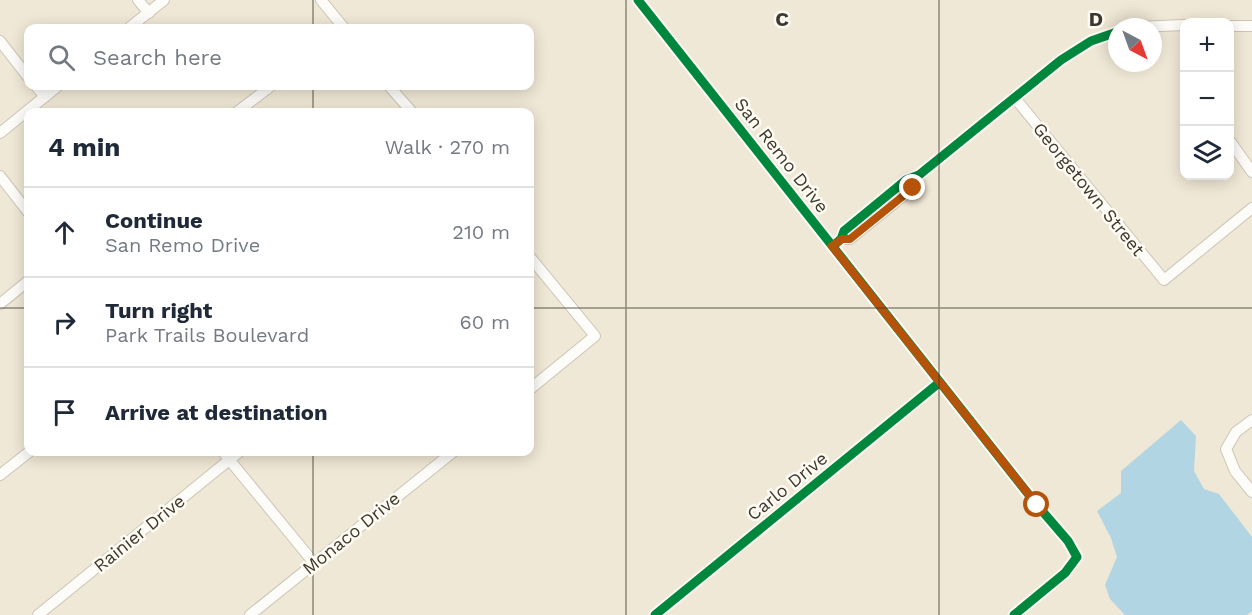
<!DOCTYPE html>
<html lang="en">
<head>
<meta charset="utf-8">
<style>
	:root { --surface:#fff; --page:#f6f6f7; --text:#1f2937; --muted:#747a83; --line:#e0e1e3 }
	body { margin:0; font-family:"Work Sans",sans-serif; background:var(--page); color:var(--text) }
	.controls { position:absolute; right:18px; top:18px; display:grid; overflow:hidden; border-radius:12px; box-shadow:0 3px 15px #0003 }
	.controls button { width:54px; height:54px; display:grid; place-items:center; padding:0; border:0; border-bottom:2px solid var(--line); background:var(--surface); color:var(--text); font:30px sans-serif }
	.compass { position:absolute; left:1108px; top:18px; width:54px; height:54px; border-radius:50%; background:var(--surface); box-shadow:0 3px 15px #0003; rotate:139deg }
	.stop { position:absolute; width:18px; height:18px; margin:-14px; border:4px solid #b45309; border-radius:50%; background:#fff }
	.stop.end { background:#b45309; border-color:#fff; box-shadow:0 2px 6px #0008 }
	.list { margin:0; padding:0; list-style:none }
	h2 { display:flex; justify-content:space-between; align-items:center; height:78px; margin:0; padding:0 24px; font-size:26px }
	h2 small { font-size:20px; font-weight:400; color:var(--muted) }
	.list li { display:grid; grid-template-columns:39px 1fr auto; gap:18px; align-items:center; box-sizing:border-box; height:90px; padding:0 24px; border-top:2px solid var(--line) }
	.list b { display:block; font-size:22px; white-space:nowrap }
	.list p { margin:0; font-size:20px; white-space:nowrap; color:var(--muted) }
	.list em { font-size:20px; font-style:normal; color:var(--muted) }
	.icon { flex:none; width:33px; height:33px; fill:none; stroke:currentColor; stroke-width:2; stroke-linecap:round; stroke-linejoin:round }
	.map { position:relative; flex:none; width:1252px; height:615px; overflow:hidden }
	.search { position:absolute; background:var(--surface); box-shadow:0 3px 15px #0003; left:24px; top:24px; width:510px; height:66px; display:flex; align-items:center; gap:15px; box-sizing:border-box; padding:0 21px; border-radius:12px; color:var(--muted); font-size:22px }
	.panel { position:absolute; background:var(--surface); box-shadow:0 3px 15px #0003; left:24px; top:108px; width:510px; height:348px; border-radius:12px }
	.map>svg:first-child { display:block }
</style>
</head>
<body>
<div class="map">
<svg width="1252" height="615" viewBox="0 0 1252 615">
	<rect width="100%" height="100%" fill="#f0e8d6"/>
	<path fill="#b1d5e2" d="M1181,420L1196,436L1194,471L1204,489L1219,494L1252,537V611L1247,615H1125L1110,599L1105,585L1117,557L1111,538L1097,511L1121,493V471Z"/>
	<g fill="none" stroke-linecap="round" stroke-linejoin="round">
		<defs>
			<path id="minor" d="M138,0L149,13
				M321,0L344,28
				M638,0L1037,505L1068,541L1077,557L1065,573L1014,615
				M1230,26H1252
				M1136,27L1184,25
				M129,28L164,0
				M0,41L28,77
				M36,86L45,97
				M389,86L412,112
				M1014,97L1164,280L1252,208
				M237,112L271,86
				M0,133L58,86
				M1230,141L1252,172
				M0,176L28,212
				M841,239H850L913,188L919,175
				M833,246L841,239L844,231L906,180L919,175L1061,60L1091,41L1117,32
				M530,257L595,336L530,389
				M0,304L28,281
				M1252,420L1236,432L1226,449L1235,471L1252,492
				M223,452L314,563
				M0,475L29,452
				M38,615L239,452
				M250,615L453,452
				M655,615L940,382"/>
		</defs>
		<use href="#minor" stroke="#ccc5b7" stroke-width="12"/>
		<use href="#minor" stroke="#fdfcf9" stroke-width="10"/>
		<defs>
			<path id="cycleway" d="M638,0L1037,505L1068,541L1077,557L1065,573L1014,615
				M833,246L841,239L844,231L906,180L919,175L1061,60L1091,41L1117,32
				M655,615L940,382"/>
		</defs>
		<use href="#cycleway" stroke="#fdfbf4" stroke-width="13"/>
		<use href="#cycleway" stroke="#00873e" stroke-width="9"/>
	</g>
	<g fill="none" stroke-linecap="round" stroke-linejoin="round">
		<path stroke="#b45309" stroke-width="8" d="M913,188L850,239H842L832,246L1037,505"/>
	</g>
	<path fill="none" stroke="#3d382b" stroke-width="1.5" stroke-opacity="0.55" d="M313,0V28M626,0V615M939,0V615M313,86V112M0,308H28M530,308H1252M313,452V615"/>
	<g text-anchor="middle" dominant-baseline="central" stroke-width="5" stroke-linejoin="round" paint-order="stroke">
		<g font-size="18" fill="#3d382b" stroke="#fdfbf4">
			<text transform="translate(782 155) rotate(52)">San Remo Drive</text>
			<text transform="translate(1089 189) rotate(51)">Georgetown Street</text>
			<text transform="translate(787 486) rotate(-39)">Carlo Drive</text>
			<text transform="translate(139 533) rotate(-39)">Rainier Drive</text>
			<text transform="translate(351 533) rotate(-39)">Monaco Drive</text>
		</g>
	</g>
	<g font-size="20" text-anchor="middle" font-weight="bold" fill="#3d382b" stroke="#fdfbf4" stroke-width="5" stroke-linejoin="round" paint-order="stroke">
		<text x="782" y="26">C</text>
		<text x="1096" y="26">D</text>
	</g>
</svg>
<div class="controls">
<button>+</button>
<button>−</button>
<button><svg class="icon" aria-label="layers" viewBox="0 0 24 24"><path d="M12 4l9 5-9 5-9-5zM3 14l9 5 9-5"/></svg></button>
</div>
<svg class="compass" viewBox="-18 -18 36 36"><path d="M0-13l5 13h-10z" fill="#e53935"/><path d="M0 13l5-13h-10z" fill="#747a83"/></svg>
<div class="stop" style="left:1037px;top:505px"></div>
<div class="stop end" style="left:913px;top:188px"></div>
<div class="search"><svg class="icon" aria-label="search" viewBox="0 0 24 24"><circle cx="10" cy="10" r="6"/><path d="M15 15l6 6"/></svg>Search here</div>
<section class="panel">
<h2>4 min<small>Walk · 270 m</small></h2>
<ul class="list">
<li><svg class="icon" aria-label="ahead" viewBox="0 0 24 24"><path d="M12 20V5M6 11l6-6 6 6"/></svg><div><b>Continue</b><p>San Remo Drive</p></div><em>210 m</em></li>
<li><svg class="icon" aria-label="right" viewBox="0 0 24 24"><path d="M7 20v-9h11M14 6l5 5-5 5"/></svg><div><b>Turn right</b><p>Park Trails Boulevard</p></div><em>60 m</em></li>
<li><svg class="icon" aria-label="arrive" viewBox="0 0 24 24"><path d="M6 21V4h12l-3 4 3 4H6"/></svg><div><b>Arrive at destination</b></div></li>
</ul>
</section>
</div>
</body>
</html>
